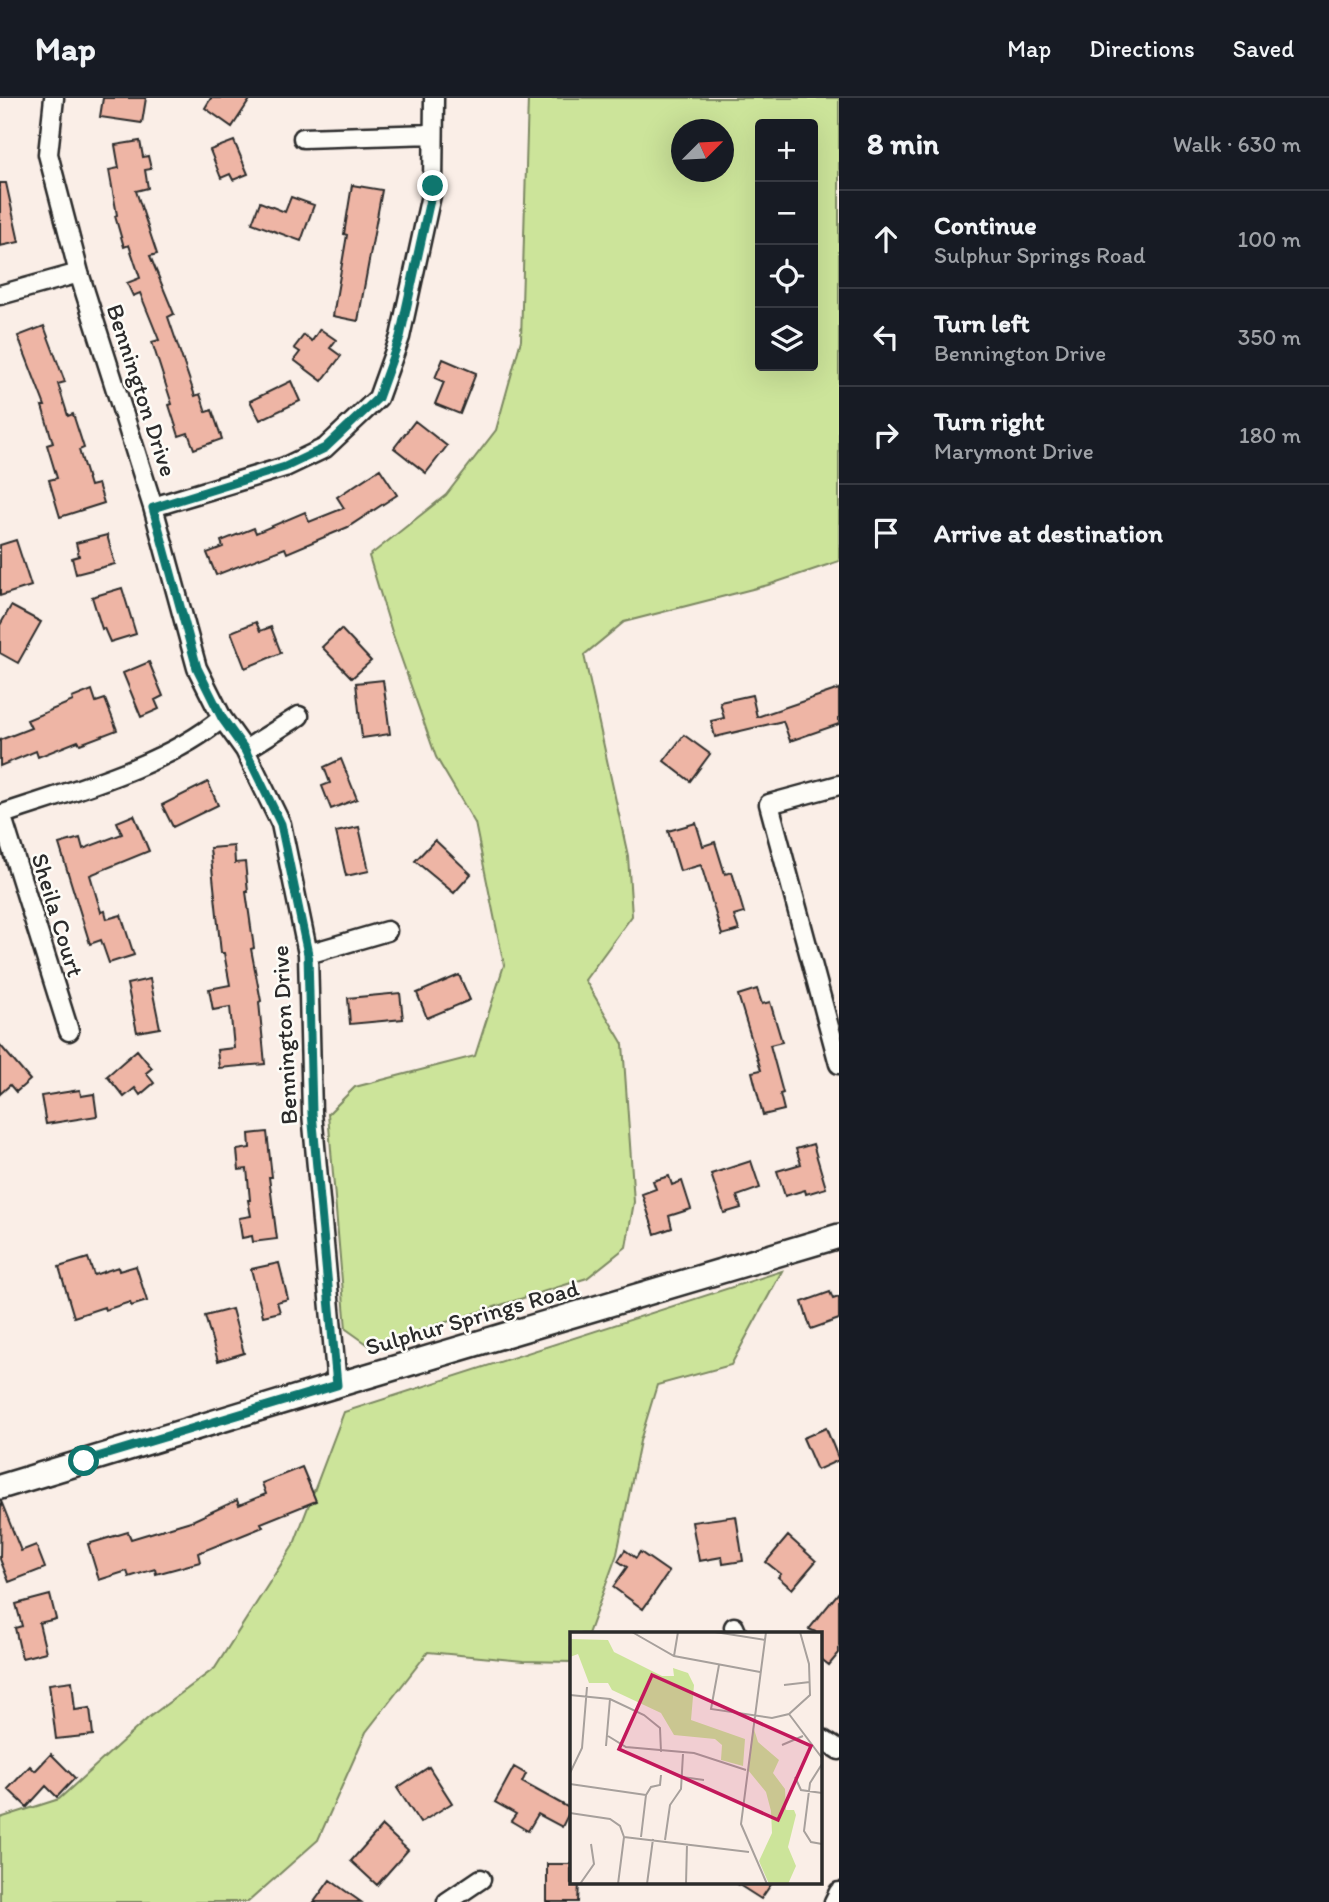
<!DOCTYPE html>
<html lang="en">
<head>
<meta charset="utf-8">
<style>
	:root { --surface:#171b24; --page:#242831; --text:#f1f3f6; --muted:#9ea1a6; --line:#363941 }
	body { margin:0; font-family:Itim,sans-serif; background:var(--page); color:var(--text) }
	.controls { position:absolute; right:21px; top:21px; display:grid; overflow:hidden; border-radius:7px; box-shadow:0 7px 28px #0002 }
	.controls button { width:63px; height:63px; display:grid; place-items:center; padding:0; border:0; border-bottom:2px solid var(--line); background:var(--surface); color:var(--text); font:35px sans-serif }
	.compass { position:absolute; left:671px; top:21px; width:63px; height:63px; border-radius:50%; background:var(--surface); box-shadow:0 7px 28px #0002; rotate:66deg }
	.stop { position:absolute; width:21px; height:21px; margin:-16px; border:5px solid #0f766e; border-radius:50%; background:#fff }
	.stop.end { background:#0f766e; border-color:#fff; box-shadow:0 2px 7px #0008 }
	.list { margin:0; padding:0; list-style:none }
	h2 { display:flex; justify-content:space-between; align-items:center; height:91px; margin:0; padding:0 28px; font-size:30px }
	h2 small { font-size:23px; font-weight:400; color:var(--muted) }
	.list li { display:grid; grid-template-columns:46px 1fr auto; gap:21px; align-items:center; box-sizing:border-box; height:98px; padding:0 28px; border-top:2px solid var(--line) }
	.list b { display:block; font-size:26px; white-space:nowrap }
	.list p { margin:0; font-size:23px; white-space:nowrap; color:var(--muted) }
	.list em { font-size:23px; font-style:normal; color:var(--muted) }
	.icon { flex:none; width:38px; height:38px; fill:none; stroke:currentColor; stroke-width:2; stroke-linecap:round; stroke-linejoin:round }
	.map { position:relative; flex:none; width:839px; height:1804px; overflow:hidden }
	header { display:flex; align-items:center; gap:42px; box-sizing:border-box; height:98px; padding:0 35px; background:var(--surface); border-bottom:2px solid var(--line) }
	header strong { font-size:33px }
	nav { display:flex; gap:38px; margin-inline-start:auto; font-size:24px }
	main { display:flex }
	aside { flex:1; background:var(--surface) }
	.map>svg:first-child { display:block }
</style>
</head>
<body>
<header>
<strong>Map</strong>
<nav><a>Map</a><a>Directions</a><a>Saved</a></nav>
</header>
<main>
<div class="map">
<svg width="839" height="1804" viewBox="0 0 839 1804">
	<rect width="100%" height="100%" fill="#faeee7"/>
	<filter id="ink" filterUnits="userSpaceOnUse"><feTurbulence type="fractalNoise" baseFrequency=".0143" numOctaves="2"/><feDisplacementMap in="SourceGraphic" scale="14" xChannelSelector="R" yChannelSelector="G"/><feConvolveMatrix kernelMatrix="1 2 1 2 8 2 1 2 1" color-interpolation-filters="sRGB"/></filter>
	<g filter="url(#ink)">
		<path fill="#cce49a" stroke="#7c8862" stroke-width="2" fill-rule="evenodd" d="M528,0H839V463L768,487L624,524L584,557L628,758L632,818L585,882L623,946L634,1104L626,1149L587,1180L370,1248L346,1231L328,1016L355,989L475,958L504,867L475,725L436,659L392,534L369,458L446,397L496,332L521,242ZM760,26H813V268H760ZM682,32H724V74H682Z
			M782,1173L731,1267L657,1287L640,1343L617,1456L588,1536H571V1564L523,1563L428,1554L366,1634L318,1742L248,1804H0V1720L59,1701L148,1620L215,1570L294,1446L344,1314Z"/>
		<path fill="#eeb5a5" stroke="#2b2b2b" stroke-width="2" d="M103,0H146L142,25L100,19Z
			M211,0H251L232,29L205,10Z
			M140,43L143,59L148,58L151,71L145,72L148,90L136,93L157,156L150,158L174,216L168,219L195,298L200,296L206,314L212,312L222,341L194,351L188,335L179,338L169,307L172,306L152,244L159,242L140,195L133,198L127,185L140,180L129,147L124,149L115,118L117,117L109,72L119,70L115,47Z
			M234,43L248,76L233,82L230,76L221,80L210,52Z
			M0,85H6L19,144L0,148Z
			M352,87L382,92L358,223L333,218L347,137L344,136Z
			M291,99L314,107L301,143L252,125L260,104L285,114Z
			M44,228L65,284L58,286L68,318L73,316L84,350L79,352L90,388L98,386L104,405L60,419L49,382L57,380L47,347L53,345L42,308H45L18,238Z
			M320,231L336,242L330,250L341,258L322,283L294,262L300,254L294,250L304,237L312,243Z
			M443,261L476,275L460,316L435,306L444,284L435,280Z
			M291,283L300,303L260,322L250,303Z
			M415,323L447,348L426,375L394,350Z
			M380,371L397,397L348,429L287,455L285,450L216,477L207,455L223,449L221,443L254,430L256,435L305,414L309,424L344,410L337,399Z
			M107,437L115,466L76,476L72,460L79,458L76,445Z
			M16,442L31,488L0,498V447Z
			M122,490L136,536L110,544L104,530L102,531L92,499Z
			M11,508L41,524L18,565L0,555V527Z
			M256,524L260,533L271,529L281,555L245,570L231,534Z
			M341,531L371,563L352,580L322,549Z
			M149,564L163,598L155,602L159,611L141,619L123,575Z
			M383,582L390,636L362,640L356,585Z
			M839,591V626L790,643L783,623L715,639L711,623L724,620L720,604L752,597L757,619Z
			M92,592L96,604L105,601L117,632L80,646L78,643L38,659L36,653L0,668V642L31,630L27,622L73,603L72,600Z
			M684,637L710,656L690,683L664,663Z
			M341,661L357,701L331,711L322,688L330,685L324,669Z
			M208,684L218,707L173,729L162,707Z
			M134,717L149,753L90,777L101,814L105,813L107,821L121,817L134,857L109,865L101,842L90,846L59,746L80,740L83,751L122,736L117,724Z
			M696,725L703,748L715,744L725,776L732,774L744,815L734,818L739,832L722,837L701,767L680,773L668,733Z
			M359,729L369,773L346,778L336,734Z
			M435,742L471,776L454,795L415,763Z
			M234,748L235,765L245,764L248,794H246L254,850L251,851L261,903L259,904L265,966L219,970L217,952L234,950L230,909L213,912L209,891L230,887L224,855H221L210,750Z
			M459,877L470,902L427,920L417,895Z
			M150,881L160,930L137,934L127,886Z
			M757,891L762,906L770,904L782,944L770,947L783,995L780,996L784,1012L763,1017L752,974L761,972L738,897Z
			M400,895L403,921L350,926L348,900Z
			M0,947L30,982L16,994L10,987L0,996Z
			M137,952L152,970L146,975L154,985L140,997L135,990L124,999L107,978Z
			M80,992L81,998L94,996L97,1018L46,1026L41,998Z
			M267,1034L272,1079H269L277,1141L253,1144L252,1138L242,1140L239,1120L251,1118L248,1102H250L247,1071L239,1072L237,1052L250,1050L249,1036Z
			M813,1046L826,1090L806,1096L805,1092L785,1098L777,1073L801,1066L796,1051Z
			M751,1063L760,1090L737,1098L741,1110L724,1115L711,1076Z
			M669,1078L672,1087L682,1083L691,1111L669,1118L672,1130L655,1136L642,1096L656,1091L653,1083Z
			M88,1160L94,1177L118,1169L119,1173L136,1168L147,1203L131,1208L130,1204L105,1212L104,1209L74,1219L59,1169Z
			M279,1165L288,1201L277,1204L280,1214L263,1218L251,1171Z
			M830,1194L833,1201L839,1199V1221L811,1231L802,1204Z
			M232,1211L244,1255L218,1263L205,1218Z
			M826,1330L839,1362L817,1372L803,1340Z
			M302,1369L316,1403L261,1425L263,1429L198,1455L200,1464L156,1476L155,1471L129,1479L127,1473L99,1482L88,1446L128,1434L131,1441L194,1422L237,1402L239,1407L266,1396L262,1385Z
			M1,1403L21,1453L36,1447L45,1470L9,1484L0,1461Z
			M736,1418L743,1463L723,1466L722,1459L699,1463L692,1424Z
			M788,1438L816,1463L792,1491L778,1479L781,1476L766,1464Z
			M625,1452L636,1460L640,1454L669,1474L643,1511L613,1489L627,1469L618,1463Z
			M839,1494V1555L829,1567L820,1560V1536L809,1531Z
			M50,1497L56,1521L39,1525L46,1554L22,1560L15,1530L22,1528L16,1506Z
			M72,1583L75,1612L90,1610L93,1637L56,1641L49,1586Z
			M51,1656L75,1680L57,1699L46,1688L27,1709L8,1691L30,1668L35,1673Z
			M429,1669L452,1705L420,1725L397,1690Z
			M514,1669L526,1676L522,1684L571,1711L562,1729L538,1716L528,1733L511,1723L516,1716L495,1704Z
			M382,1728L408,1752L377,1787L351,1763Z
			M547,1766H571V1785H579L578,1804H547Z
			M330,1782L361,1804H314Z
			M736,1785H772L761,1801Z"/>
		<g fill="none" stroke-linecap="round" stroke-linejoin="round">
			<defs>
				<path id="minor" d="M54,0L48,56L79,175L153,409L197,570L222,620L245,652L281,726L308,856L312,1015L337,1287
					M303,40L433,36
					M0,197L79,175
					M153,409L285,369L325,350L378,300L400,239L433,88L434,0
					M245,652L299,618
					M839,687L769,706L839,966
					M1,716L69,933
					M0,717C68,694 168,667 222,620
					M308,856L387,833
					M734,1529L737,1536
					M820,1640L839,1652
					M447,1804L481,1781
					M834,1804L839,1794"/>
				<path id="tertiary" d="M0,1389L337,1287L839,1138"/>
			</defs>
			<use href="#minor" stroke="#2b2b2b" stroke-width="23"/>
			<use href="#tertiary" stroke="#2b2b2b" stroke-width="28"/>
			<use href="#minor" stroke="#fdfcf7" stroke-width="18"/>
			<use href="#tertiary" stroke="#fdfcf7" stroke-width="23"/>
		</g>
	</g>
	<g fill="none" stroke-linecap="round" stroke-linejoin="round" filter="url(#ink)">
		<path stroke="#0f766e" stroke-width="9" d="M84,1363L337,1287L312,1015L308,856L281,726L245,652L222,620L197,570L153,410L285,369L325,350L378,300L400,239L433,88"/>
	</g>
	<g text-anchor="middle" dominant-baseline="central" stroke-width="5" stroke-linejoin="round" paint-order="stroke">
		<g font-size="24" fill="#2b2b2b" stroke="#fdfcf7">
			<text transform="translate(142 292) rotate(72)">Bennington Drive</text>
			<text transform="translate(58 817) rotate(73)">Sheila Court</text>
			<text transform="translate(284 937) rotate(-93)">Bennington Drive</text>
			<text transform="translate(472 1219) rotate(-16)">Sulphur Springs Road</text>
		</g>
	</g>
	<g transform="translate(570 1534)">
		<rect width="252" height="252" fill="#faeee7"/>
		<path d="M0,7L38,8L44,20L92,44H104L103,36L118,41L124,53L121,88L175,107L173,134L151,128L152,113L145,107L104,103L91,81L42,58L38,51H19L8,22L0,25ZM183,94L188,110L209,128L203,141L215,157L216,178H224L226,183L218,215L226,234L218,252H199L189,229L202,201L201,179L196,160L178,138Z" fill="#cce49a"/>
		<path fill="none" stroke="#a7a09c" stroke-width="2" d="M62,0L104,24L190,40M145,0L195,8M196,0L171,192L197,252M104,24L108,0M149,33L141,77L202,86L219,82L240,63L239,32L230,0M214,53L240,50M0,63L40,67L74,83L90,96L91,120M219,82L252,126M38,104L56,115L124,121L176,138M212,113L233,104M36,114L40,67M252,132L240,151L234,199L241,210L252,212M0,141L12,116L17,55M112,145L134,148M225,145L231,158L252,161M0,152L76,163M0,181L40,187L50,194L54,205L48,252M54,205L179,220M71,205L76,163L81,155L90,153L91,143M95,208L100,173L111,157L113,122M10,252L24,232L21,212M77,252L83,207M116,252L117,212"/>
		<path fill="#c2185b" fill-opacity="0.15" stroke="#c2185b" stroke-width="3.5" d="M82,43L241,114L208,188L49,117Z"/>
		<rect width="252" height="252" fill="none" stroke="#2b2b2b" stroke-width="3.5"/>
	</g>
</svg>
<div class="controls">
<button>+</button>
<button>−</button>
<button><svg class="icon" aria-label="locate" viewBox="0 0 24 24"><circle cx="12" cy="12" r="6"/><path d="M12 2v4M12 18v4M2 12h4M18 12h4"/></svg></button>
<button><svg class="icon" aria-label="layers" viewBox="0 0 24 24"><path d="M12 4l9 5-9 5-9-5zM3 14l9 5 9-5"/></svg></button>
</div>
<svg class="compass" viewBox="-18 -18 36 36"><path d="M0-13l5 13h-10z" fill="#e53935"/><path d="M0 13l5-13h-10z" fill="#9ea1a6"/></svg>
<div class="stop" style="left:84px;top:1363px"></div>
<div class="stop end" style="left:433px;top:88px"></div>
</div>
<aside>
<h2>8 min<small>Walk · 630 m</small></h2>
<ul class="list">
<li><svg class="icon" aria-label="ahead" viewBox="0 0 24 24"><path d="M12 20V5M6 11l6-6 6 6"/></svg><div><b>Continue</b><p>Sulphur Springs Road</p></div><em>100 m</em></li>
<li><svg class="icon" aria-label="left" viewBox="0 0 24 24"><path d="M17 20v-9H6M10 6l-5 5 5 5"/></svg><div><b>Turn left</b><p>Bennington Drive</p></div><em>350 m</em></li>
<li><svg class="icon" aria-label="right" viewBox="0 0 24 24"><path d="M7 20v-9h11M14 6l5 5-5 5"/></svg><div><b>Turn right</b><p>Marymont Drive</p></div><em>180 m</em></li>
<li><svg class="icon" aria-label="arrive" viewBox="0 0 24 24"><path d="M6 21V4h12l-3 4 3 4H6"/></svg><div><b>Arrive at destination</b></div></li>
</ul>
</aside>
</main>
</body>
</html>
